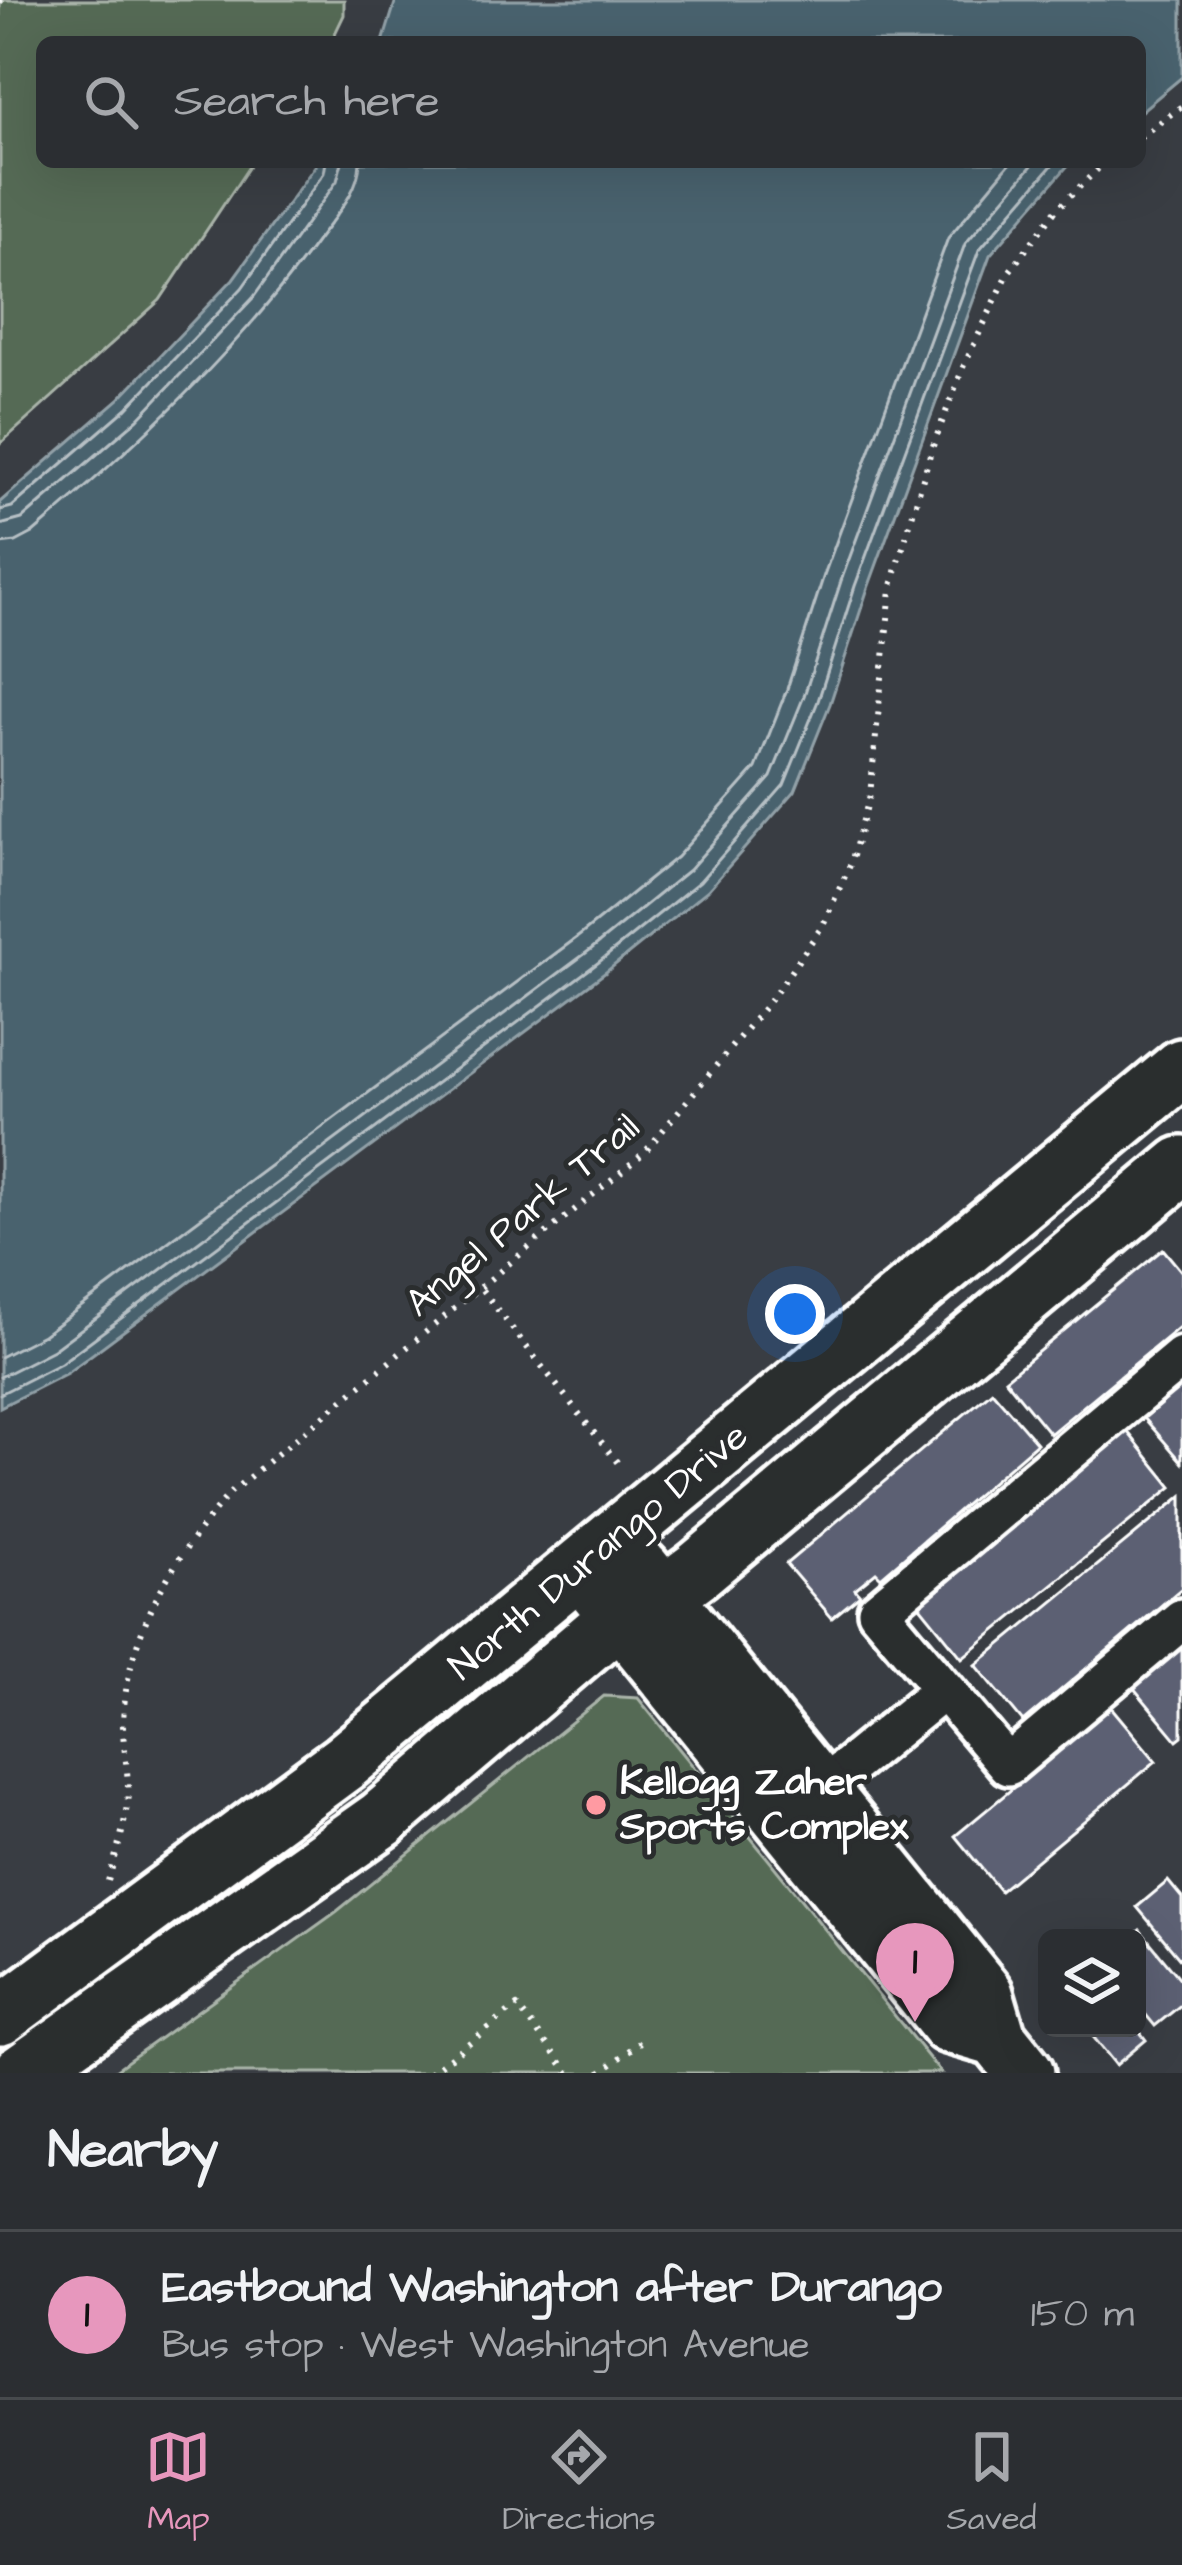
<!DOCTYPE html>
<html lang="en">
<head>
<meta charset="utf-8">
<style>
	:root { --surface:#2b2e32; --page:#373a3e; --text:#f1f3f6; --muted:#a6a8ac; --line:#474a4d; --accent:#e797bd }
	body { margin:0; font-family:"Architects Daughter",sans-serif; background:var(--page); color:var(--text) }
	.controls { position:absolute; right:36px; bottom:36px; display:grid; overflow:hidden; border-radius:18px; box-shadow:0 12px 48px #0002 }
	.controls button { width:108px; height:108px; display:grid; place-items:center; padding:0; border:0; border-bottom:3px solid var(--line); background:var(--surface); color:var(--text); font:60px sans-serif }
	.you { position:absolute; left:795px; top:1314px; width:42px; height:42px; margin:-30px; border:9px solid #fff; border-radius:50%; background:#1a73e8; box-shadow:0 0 0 18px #1a73e833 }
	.badge { display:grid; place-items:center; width:78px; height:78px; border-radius:50%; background:var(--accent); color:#111; font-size:39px; font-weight:700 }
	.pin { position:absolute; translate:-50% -99px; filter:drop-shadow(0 3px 6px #0008) }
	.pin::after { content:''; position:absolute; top:63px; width:42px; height:36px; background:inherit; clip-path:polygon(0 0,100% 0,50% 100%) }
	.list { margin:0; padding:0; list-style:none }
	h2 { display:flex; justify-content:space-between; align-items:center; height:156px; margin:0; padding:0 48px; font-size:51px }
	h2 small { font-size:39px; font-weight:400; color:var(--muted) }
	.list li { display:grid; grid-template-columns:78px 1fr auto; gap:36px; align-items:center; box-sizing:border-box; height:168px; padding:0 48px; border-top:3px solid var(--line) }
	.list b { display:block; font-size:45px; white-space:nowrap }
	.list p { margin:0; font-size:39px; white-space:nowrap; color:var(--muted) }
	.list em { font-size:39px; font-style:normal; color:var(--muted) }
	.icon { flex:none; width:66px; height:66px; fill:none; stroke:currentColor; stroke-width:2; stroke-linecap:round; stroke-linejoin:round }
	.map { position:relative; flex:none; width:1182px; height:2073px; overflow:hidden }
	.search { position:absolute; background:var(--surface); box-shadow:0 12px 48px #0002; left:36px; right:36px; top:36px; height:132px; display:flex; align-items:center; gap:30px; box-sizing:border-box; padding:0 42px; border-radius:18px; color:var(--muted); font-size:45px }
	.sheet { height:324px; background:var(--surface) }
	nav { display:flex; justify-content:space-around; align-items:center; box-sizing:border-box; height:168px; border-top:3px solid var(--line); background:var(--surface); font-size:33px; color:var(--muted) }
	nav a { display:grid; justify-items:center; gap:6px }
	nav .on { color:var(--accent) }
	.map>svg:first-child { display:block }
</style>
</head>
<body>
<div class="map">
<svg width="1182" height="2073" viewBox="0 0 1182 2073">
	<rect width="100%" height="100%" fill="#393d43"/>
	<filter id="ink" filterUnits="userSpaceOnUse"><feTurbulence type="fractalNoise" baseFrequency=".00833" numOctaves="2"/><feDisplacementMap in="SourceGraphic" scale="24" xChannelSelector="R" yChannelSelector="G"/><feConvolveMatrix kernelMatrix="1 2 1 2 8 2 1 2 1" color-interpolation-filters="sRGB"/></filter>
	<g filter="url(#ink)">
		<path fill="#556a55" stroke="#aab4aa" stroke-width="3" d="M0,0H344V15L331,42H42V162H252L160,300L0,444Z
			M604,1696L638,1698L941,2073H111L336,1912Z"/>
		<path fill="#4a626e" stroke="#92a1a8" stroke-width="3" d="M396,0H1182V77L1140,112V42H383Z
			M318,162H1071L990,255L867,591L830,704L795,791L708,890L606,972L67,1373L0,1407V502L119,399L233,279Z"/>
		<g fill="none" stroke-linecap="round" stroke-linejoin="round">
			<path stroke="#b7c0c5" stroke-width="3" d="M0,510L12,507L127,408L242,288L324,173L326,162
				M0,525L22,519L138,419L253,298L337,181L342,162
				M0,544L16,542L33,533C137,444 236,353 316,242C333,218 359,193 360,162
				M0,1357L43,1335L579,936L677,857L756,768L787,689L824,575L948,238L1011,162
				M0,1377L53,1350L590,950L689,870L771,777L804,696L841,581L965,244L1035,162
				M0,1394L61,1363L599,962L700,881L784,785L818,701L855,586L979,250L1055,162"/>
		</g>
		<path fill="#5c6173" stroke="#fff" stroke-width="3" d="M1163,1249L1182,1272V1325L1050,1434L1005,1379Z
			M1182,1385V1462L1144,1418Z
			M992,1391L1037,1443L881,1577L876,1572L855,1589L860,1595L832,1618L786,1564Z
			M1127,1431L1172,1487L962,1658L916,1601Z
			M1182,1496V1588L1023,1722L976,1665Z
			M1182,1645V1736L1177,1740L1132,1686Z
			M1111,1707L1156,1761L1000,1891L955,1836Z
			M1168,1881L1182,1898V1961L1137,1907Z
			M1140,1930L1182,1981V2004L1155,2026L1137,2004V1938H1131Z
			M1086,2028H1137L1146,2040L1116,2065Z"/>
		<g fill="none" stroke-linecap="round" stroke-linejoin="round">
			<defs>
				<path id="street" d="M1182,1357L878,1611L1008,1765L1182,1619
					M820,1790L944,1689"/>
				<path id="secondary" d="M641,1569L984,1994L997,2038L1025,2073
					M597,1589L949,2024L997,2038
					M0,2016L345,1762L1182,1068
					M22,2073L382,1819L619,1617L663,1596L698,1570L1182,1166"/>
			</defs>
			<use href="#street" stroke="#fff" stroke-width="48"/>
			<use href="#secondary" stroke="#fff" stroke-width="66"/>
			<path stroke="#fff" stroke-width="6" stroke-dasharray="3 9" stroke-linecap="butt" d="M0,2L2,0
				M1140,137L1182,106
				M482,1290L621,1467
				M108,1881C117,1851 127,1822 128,1790C128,1768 123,1747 123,1725C125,1635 173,1557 231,1492L645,1152L775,994L823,925L851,863L870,795L891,589L931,451L964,365L1009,272L1056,210L1105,162
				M430,2073L517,2006L569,2073
				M600,2073L640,2042"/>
			<use href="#street" stroke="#2a2d2e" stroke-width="39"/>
			<use href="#secondary" stroke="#2a2d2e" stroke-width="57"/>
		</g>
	</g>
	<circle fill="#ff9aa2" stroke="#2a2d2e" stroke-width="4.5" cx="596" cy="1805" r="12"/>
	<g text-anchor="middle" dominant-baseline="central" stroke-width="10" stroke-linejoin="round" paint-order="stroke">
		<g font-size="39" fill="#fff" stroke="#2a2d2e">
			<text transform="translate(523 1216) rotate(-40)">Angel Park Trail</text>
			<text transform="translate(599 1552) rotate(-40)">North Durango Drive</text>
		</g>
		<g font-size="39" font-weight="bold" fill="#fff" stroke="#2a2d2e" text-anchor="start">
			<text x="620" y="1783">Kellogg Zaher<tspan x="620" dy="45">Sports Complex</tspan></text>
		</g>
	</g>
</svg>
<div class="controls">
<button><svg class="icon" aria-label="layers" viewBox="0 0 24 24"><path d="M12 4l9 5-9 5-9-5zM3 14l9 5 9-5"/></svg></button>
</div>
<div class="you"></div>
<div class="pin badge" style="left:915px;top:2022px">1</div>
<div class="search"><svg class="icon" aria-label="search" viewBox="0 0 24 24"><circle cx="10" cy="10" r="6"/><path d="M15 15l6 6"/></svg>Search here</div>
</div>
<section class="sheet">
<h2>Nearby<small></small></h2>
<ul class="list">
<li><span class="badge">1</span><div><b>Eastbound Washington after Durango</b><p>Bus stop · West Washington Avenue</p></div><em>150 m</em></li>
</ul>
</section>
<nav>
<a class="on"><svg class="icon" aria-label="map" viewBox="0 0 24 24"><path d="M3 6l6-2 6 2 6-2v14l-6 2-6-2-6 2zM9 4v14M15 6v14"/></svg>Map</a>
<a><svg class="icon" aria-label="directions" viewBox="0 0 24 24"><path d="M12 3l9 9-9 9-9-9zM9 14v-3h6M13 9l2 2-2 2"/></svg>Directions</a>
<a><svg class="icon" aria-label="saved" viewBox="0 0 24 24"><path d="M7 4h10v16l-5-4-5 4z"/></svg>Saved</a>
</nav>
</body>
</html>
